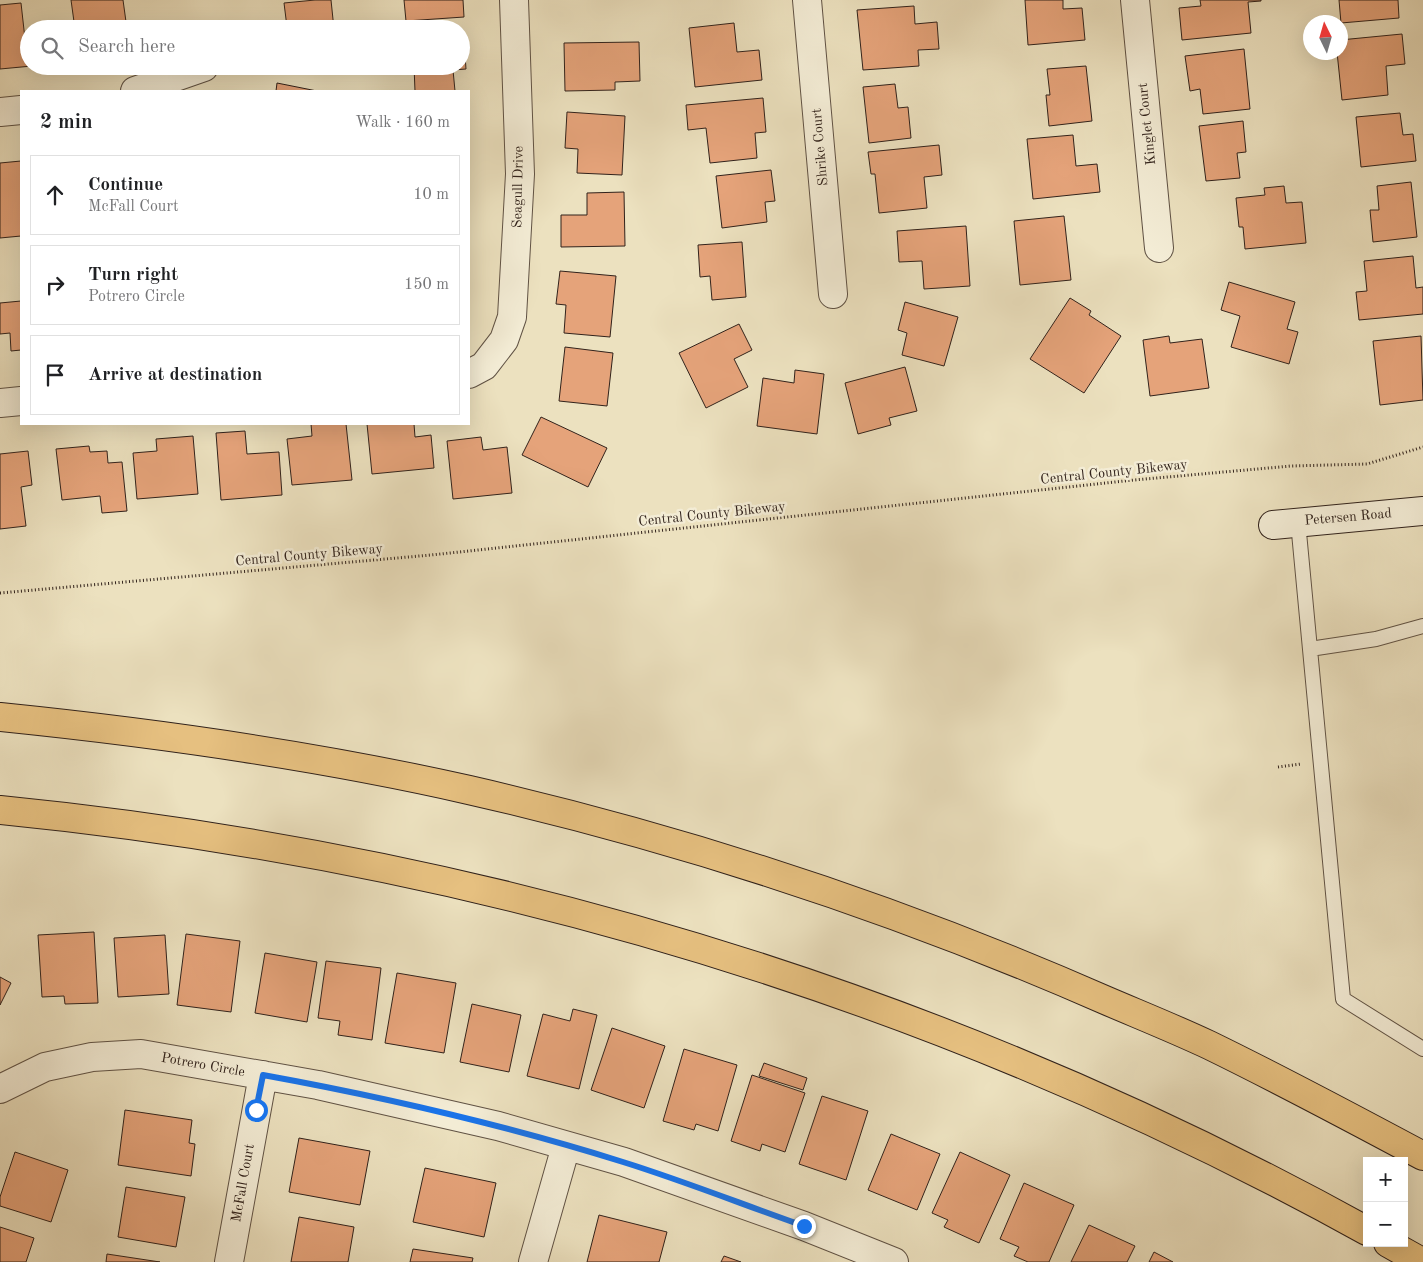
<!DOCTYPE html>
<html lang="en">
<head>
<meta charset="utf-8">
<style>
	:root { --surface:#fff; --page:#f6f6f6; --text:#202124; --muted:#757577; --line:#e0e0e0 }
	body { margin:0; font-family:"Old Standard TT",serif; background:var(--page); color:var(--text) }
	.controls { position:absolute; right:15px; bottom:15px; display:grid; overflow:hidden; border-radius:0px; box-shadow:0 5px 20px #0002 }
	.controls button { width:45px; height:45px; display:grid; place-items:center; padding:0; border:0; border-bottom:1px solid var(--line); background:var(--surface); color:var(--text); font:25px sans-serif }
	.compass { position:absolute; left:1303px; top:15px; width:45px; height:45px; border-radius:50%; background:var(--surface); box-shadow:0 5px 20px #0002; rotate:355deg }
	.stop { position:absolute; width:15px; height:15px; margin:-11px; border:4px solid #1a73e8; border-radius:50%; background:#fff }
	.stop.end { background:#1a73e8; border-color:#fff; box-shadow:0 1px 5px #0008 }
	.list { margin:0; padding:0; list-style:none }
	h2 { display:flex; justify-content:space-between; align-items:center; height:65px; margin:0; padding:0 20px; font-size:21px }
	h2 small { font-size:16px; font-weight:400; color:var(--muted) }
	.list li { display:grid; grid-template-columns:32px 1fr auto; gap:15px; align-items:center; box-sizing:border-box; height:80px; margin:0 10px 10px; padding:0 10px; border:1px solid var(--line); border-radius:0px }
	.list b { display:block; font-size:19px; white-space:nowrap }
	.list p { margin:0; font-size:16px; white-space:nowrap; color:var(--muted) }
	.list em { font-size:16px; font-style:normal; color:var(--muted) }
	.icon { flex:none; width:28px; height:28px; fill:none; stroke:currentColor; stroke-width:2; stroke-linecap:round; stroke-linejoin:round }
	.map { position:relative; flex:none; width:1423px; height:1262px; overflow:hidden }
	.search { position:absolute; background:var(--surface); box-shadow:0 5px 20px #0002; left:20px; top:20px; width:450px; height:55px; display:flex; align-items:center; gap:12px; box-sizing:border-box; padding:0 18px; border-radius:28px; color:var(--muted); font-size:19px }
	.panel { position:absolute; background:var(--surface); box-shadow:0 5px 20px #0002; left:20px; top:90px; width:450px; height:335px; border-radius:0px }
	.map>svg:first-child { display:block }
</style>
</head>
<body>
<div class="map">
<svg width="1423" height="1262" viewBox="0 0 1423 1262">
	<rect width="100%" height="100%" fill="#ece1bf"/>
	<filter id="stains"><feTurbulence type="fractalNoise" baseFrequency=".004" numOctaves="4"/><feColorMatrix values="0 0 0 0 .2 0 0 0 0 .09 0 0 0 0 .02 0 0 0 .5 -.17"/></filter>
	<radialGradient id="worn" r=".72"><stop offset=".6" stop-color="#630" stop-opacity="0"/><stop offset="1" stop-color="#630" stop-opacity=".3"/></radialGradient>
	<path fill="#e5a37a" stroke="#31221b" d="M71,0H123L127,29H75Z
		M315,0H331L334,29H275L287,27L284,3Z
		M404,0H463L464,17L406,21Z
		M1025,0H1063V9L1082,8L1085,40L1028,45Z
		M1200,0H1261V1L1248,2L1251,33L1182,40L1179,8L1201,6Z
		M1339,0H1398L1399,18L1341,23Z
		M21,3L25,39L29,38V66H32L0,69V5Z
		M914,6L915,24L937,22L939,49L918,50L919,66L863,70L857,10Z
		M734,23L737,52L759,50L762,80L695,87L689,28Z
		M1402,34L1405,64L1386,66L1388,95L1342,100L1337,52H1340V40Z
		M461,41H464L466,69L453,70L455,91H415L414,66H461Z
		M639,42L640,81L615,82V90L565,91L564,43Z
		M1244,49L1250,109L1203,114L1200,89L1190,91L1185,56Z
		M1086,66L1092,121L1049,126L1046,95H1050L1047,69Z
		M277,83L317,91H276Z
		M895,84L898,108L908,107L911,138L869,143L863,87Z
		M763,98L766,132L755,133L757,158L710,163L706,128L688,130L686,105Z
		M567,112L625,116L622,175L577,173L578,149L565,148Z
		M1400,113L1403,135L1413,134L1416,161L1361,167L1356,117Z
		M1243,121L1246,152L1237,153L1240,178L1206,181L1199,126Z
		M1073,135L1076,166L1097,164L1100,192L1033,199L1027,139Z
		M939,145L942,175L924,177L927,208L879,213L875,174H871L868,152Z
		M21,161V236L0,238V163Z
		M771,170L775,201L765,202L767,222L722,228L716,176Z
		M1411,182L1417,237L1373,242L1370,210H1379L1377,186Z
		M1284,186L1286,203L1302,202L1306,243L1245,249L1243,227H1239L1236,198L1265,195L1264,188Z
		M624,192L625,246L561,247V215H587V193Z
		M1064,216L1071,280L1020,285L1014,221Z
		M966,226L970,286L924,289L922,261L899,262L897,231Z
		M742,242L746,297L712,300L710,276L700,277L698,245Z
		M1413,256L1416,288L1423,287V314L1359,320L1356,292L1367,291L1364,261Z
		M560,271L616,276L610,337L564,333L566,305L556,304Z
		M1229,282L1295,302L1287,329L1298,332L1289,364L1231,347L1240,316L1221,310Z
		M1070,298L1091,311L1089,315L1121,336L1084,393L1030,359Z
		M21,301V350L11,351L10,333L0,334V303Z
		M905,302L958,317L944,366L902,355L907,333L898,330Z
		M739,324L752,350L734,359L748,387L706,408L679,353Z
		M1169,336L1170,343L1202,339L1209,388L1150,396L1143,340Z
		M1421,336L1423,400L1380,405L1373,341Z
		M565,347L613,353L607,406L559,401Z
		M905,367L917,411L889,418L891,425L858,434L845,383Z
		M795,370L824,374L817,434L757,426L763,378L794,383Z
		M541,417L607,448L588,487L522,455Z
		M311,424H346L352,480L292,485L287,439L312,436Z
		M367,424H414L415,437L431,435L434,468L372,474Z
		M245,431L247,454L279,452L282,495L221,500L216,433Z
		M193,436L198,494L137,499L133,453L157,451L156,439Z
		M481,437L483,450L507,447L512,493L453,499L447,441Z
		M89,446L90,452L107,451L108,463L122,462L127,511L102,513L100,496L62,500L56,449Z
		M28,451L32,485L21,487L26,526L0,529V454Z
		M94,932L98,1003L65,1004L64,996L42,997L38,935Z
		M186,934L240,941L231,1012L177,1005Z
		M165,935L169,994L118,997L114,938Z
		M265,953L317,962L307,1022L255,1013Z
		M326,961L381,968L372,1040L338,1035L340,1021L318,1018Z
		M397,973L456,983L444,1053L385,1043Z
		M0,977L11,983L0,1005Z
		M472,1004L521,1015L509,1072L460,1062Z
		M573,1009L597,1015L579,1089L527,1076L543,1014L570,1021Z
		M612,1028L665,1046L644,1108L591,1090Z
		M684,1049L737,1065L718,1131L696,1124L694,1130L663,1121Z
		M764,1063L807,1078L803,1090L759,1076Z
		M752,1075L805,1093L785,1152L762,1144L760,1151L731,1141Z
		M822,1096L868,1111L846,1180L799,1164Z
		M125,1110L192,1120L189,1143L195,1144L191,1176L118,1165Z
		M891,1134L940,1154L917,1210L868,1190Z
		M299,1138L370,1151L360,1205L289,1192Z
		M15,1152L68,1170L51,1222L0,1206V1197Z
		M960,1152L1010,1175L979,1243L944,1227L948,1220L932,1213Z
		M425,1168L496,1183L484,1237L413,1222Z
		M1024,1183L1074,1205L1049,1262H1028L1014,1256L1019,1247L1000,1239Z
		M126,1187L185,1197L176,1247L118,1237Z
		M599,1215L667,1232L659,1262H587Z
		M299,1217L354,1227L348,1262H291Z
		M1089,1225L1135,1246L1127,1262H1071Z
		M0,1227L34,1238L26,1262H0Z
		M413,1249L473,1258L472,1262H410Z
		M1154,1252L1173,1262H1149Z
		M107,1254L160,1262H106Z
		M724,1256L741,1262H721Z"/>
	<g fill="none" stroke-linecap="round" stroke-linejoin="round">
		<defs>
			<path id="lane" d="M1298,522L1343,999L1423,1049
				M1310,649L1376,639L1423,626"/>
			<path id="street" d="M807,0L833,294
				M1135,0L1159,248
				M135,91L204,67
				M0,112L21,110
				M469,374L484,366L504,340L512,317L520,174L514,0
				M0,403L21,401
				M0,1089L45,1067L92,1057L141,1054L318,1085L498,1126L624,1162L804,1226L894,1262
				M229,1262L263,1075
				M533,1262L566,1146"/>
			<path id="secondary" d="M1273,525L1423,511"/>
			<path id="highway" d="M0,717C157,733 315,755 469,790C687,840 900,910 1105,1000C1140,1015 1175,1029 1209,1045C1281,1080 1352,1118 1423,1156
				M0,810C483,858 942,996 1367,1231
				M1388,1243L1422,1262"/>
		</defs>
		<use href="#lane" stroke="#605244" stroke-width="16"/>
		<use href="#street" stroke="#605244" stroke-width="30"/>
		<use href="#secondary" stroke="#31221b" stroke-width="30"/>
		<use href="#highway" stroke="#31221b" stroke-width="30"/>
		<path stroke="#31221b" stroke-width="3" stroke-dasharray="1 2.5" stroke-linecap="butt" d="M0,593L431,555L1134,480L1291,466L1367,464L1423,447
			M1278,767L1301,764"/>
		<use href="#lane" stroke="#f3ecd5" stroke-width="14"/>
		<use href="#street" stroke="#f3ecd5" stroke-width="28"/>
		<use href="#secondary" stroke="#f3ecd5" stroke-width="28"/>
		<use href="#highway" stroke="#e6c080" stroke-width="28"/>
	</g>
	<g fill="none" stroke-linecap="round" stroke-linejoin="round">
		<path stroke="#1a73e8" stroke-width="6" d="M256,1110L263,1075C384,1097 505,1125 623,1162C684,1181 744,1205 804,1226"/>
	</g>
	<g text-anchor="middle" dominant-baseline="central" stroke-width="5" stroke-linejoin="round" paint-order="stroke">
		<g font-size="14" fill="#31221b" stroke="#f3ecd5">
			<text transform="translate(1147 124) rotate(-96)">Kinglet Court</text>
			<text transform="translate(820 147) rotate(-95)">Shrike Court</text>
			<text transform="translate(518 187) rotate(-89)">Seagull Drive</text>
			<text transform="translate(1114 472) rotate(-6)">Central County Bikeway</text>
			<text transform="translate(712 514) rotate(-6)">Central County Bikeway</text>
			<text transform="translate(1348 517) rotate(-5)">Petersen Road</text>
			<text transform="translate(309 555) rotate(-5)">Central County Bikeway</text>
			<text transform="translate(203 1065) rotate(10)">Potrero Circle</text>
			<text transform="translate(243 1183) rotate(-80)">McFall Court</text>
		</g>
	</g>
	<rect width="100%" height="100%" filter="url(#stains)"/>
	<rect width="100%" height="100%" fill="url(#worn)"/>
</svg>
<div class="controls">
<button>+</button>
<button>−</button>
</div>
<svg class="compass" viewBox="-18 -18 36 36"><path d="M0-13l5 13h-10z" fill="#e53935"/><path d="M0 13l5-13h-10z" fill="#757577"/></svg>
<div class="stop" style="left:256px;top:1110px"></div>
<div class="stop end" style="left:804px;top:1226px"></div>
<div class="search"><svg class="icon" aria-label="search" viewBox="0 0 24 24"><circle cx="10" cy="10" r="6"/><path d="M15 15l6 6"/></svg>Search here</div>
<section class="panel">
<h2>2 min<small>Walk · 160 m</small></h2>
<ul class="list">
<li><svg class="icon" aria-label="ahead" viewBox="0 0 24 24"><path d="M12 20V5M6 11l6-6 6 6"/></svg><div><b>Continue</b><p>McFall Court</p></div><em>10 m</em></li>
<li><svg class="icon" aria-label="right" viewBox="0 0 24 24"><path d="M7 20v-9h11M14 6l5 5-5 5"/></svg><div><b>Turn right</b><p>Potrero Circle</p></div><em>150 m</em></li>
<li><svg class="icon" aria-label="arrive" viewBox="0 0 24 24"><path d="M6 21V4h12l-3 4 3 4H6"/></svg><div><b>Arrive at destination</b></div></li>
</ul>
</section>
</div>
</body>
</html>
